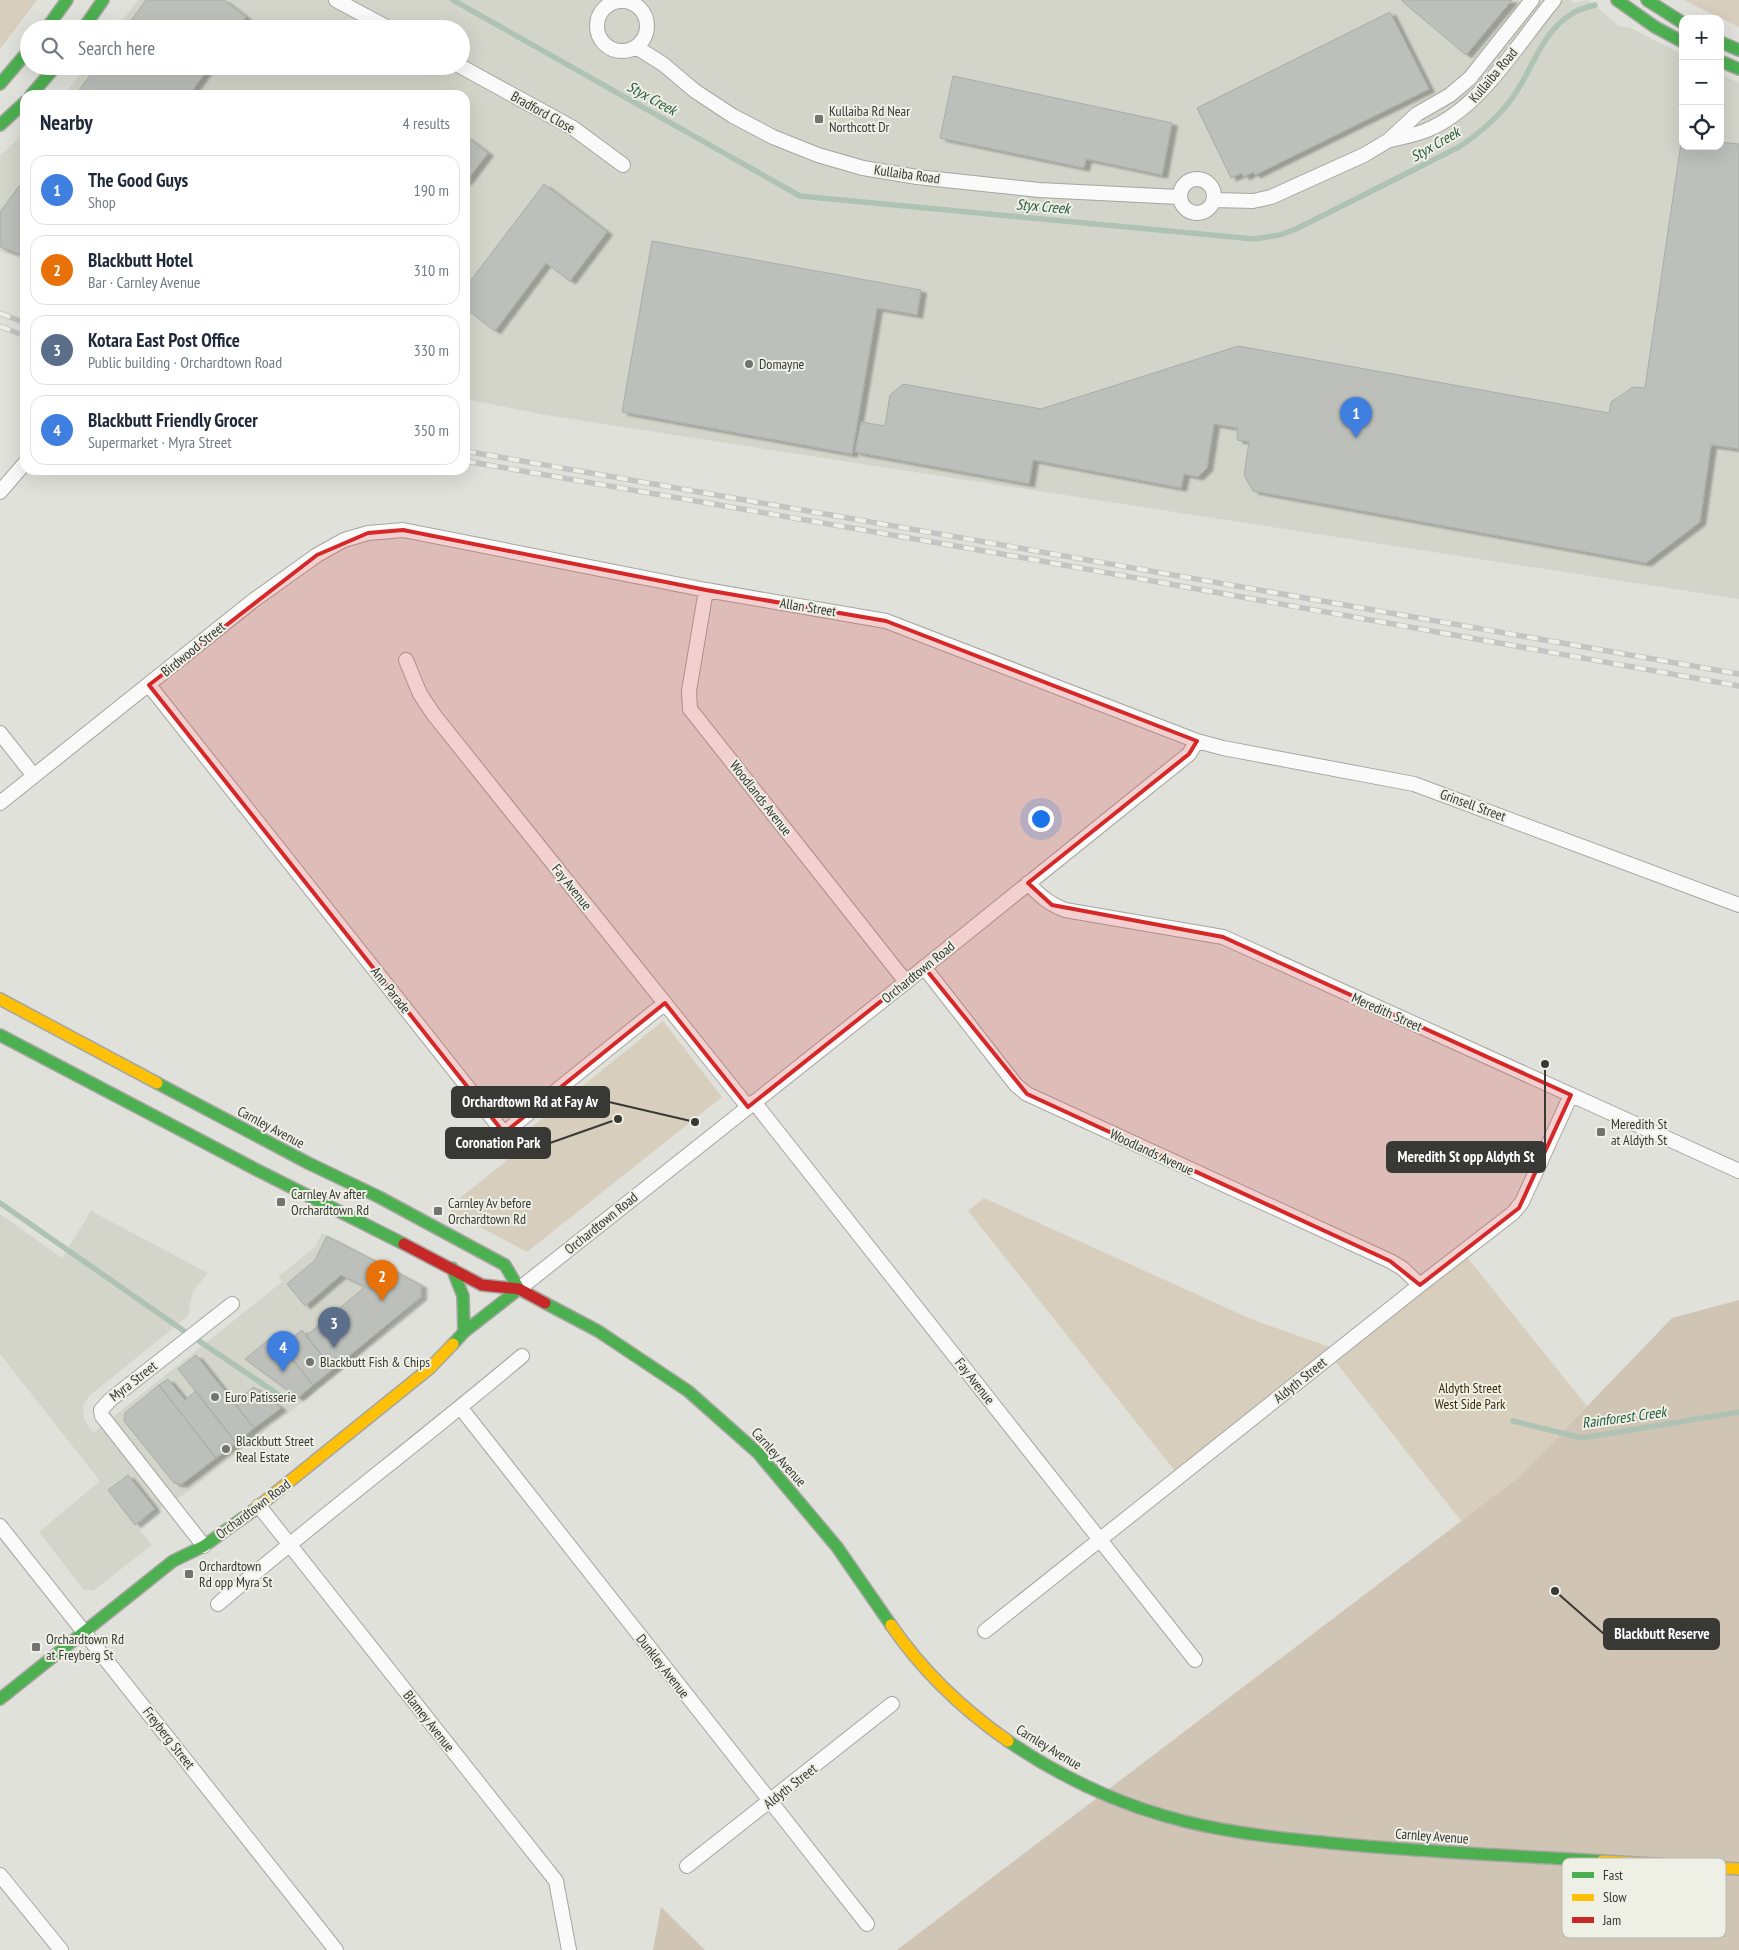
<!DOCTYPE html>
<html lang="en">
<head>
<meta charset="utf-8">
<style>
	:root { --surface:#fff; --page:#f6f6f7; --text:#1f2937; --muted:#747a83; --line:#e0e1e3; --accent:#0f766e }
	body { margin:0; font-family:"PT Sans Narrow",sans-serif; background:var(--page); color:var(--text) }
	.controls { position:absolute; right:15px; top:15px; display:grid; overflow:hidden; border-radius:10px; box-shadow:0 5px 20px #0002 }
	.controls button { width:45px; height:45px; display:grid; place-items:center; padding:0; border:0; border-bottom:1px solid var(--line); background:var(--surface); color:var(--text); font:25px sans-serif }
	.you { position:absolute; left:1040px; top:818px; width:18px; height:18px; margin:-12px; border:4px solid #fff; border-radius:50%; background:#1a73e8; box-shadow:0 0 0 8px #1a73e833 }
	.badge { display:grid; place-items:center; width:32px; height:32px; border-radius:50%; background:var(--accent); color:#fff; font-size:16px; font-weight:700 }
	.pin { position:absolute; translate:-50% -41px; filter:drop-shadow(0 1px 2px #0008) }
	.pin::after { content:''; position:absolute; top:26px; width:18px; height:15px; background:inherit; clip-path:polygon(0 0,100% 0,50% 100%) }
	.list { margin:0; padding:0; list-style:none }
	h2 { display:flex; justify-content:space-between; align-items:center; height:65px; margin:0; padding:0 20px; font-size:21px }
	h2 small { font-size:16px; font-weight:400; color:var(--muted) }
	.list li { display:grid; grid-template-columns:32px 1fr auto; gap:15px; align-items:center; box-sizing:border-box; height:70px; margin:0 10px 10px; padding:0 10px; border:1px solid var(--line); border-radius:15px }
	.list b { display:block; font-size:19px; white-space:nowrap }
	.list p { margin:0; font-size:16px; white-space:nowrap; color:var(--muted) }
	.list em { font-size:16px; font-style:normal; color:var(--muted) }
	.icon { flex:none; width:28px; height:28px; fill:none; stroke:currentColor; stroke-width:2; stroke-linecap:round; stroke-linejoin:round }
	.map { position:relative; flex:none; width:1739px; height:1950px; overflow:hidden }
	.search { position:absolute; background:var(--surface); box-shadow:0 5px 20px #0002; left:20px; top:20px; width:450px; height:55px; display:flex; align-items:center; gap:12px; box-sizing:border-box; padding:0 18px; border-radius:28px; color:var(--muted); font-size:19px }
	.panel { position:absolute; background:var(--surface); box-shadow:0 5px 20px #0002; left:20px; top:90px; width:450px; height:385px; border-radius:15px }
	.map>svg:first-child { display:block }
</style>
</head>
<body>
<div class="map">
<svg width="1739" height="1950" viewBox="0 0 1739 1950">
	<defs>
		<filter id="shadow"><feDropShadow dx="5.5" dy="3" stdDeviation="1" flood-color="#0004"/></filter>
	</defs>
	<rect width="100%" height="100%" fill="#e0e1db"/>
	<path fill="#d3d5ca" d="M138,0H1570L1573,3L1588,0L1619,26L1631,28L1683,55V146H1720V74L1739,83V599L545,415L465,399V95H63L88,66H461V29H116Z
		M25,132V260L0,251V156Z
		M91,1211L208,1273L193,1291L188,1316L89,1396L83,1406L84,1419L93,1433L282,1282L278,1277L315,1247L322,1233L421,1285V1297L338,1374L186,1493L135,1524L152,1545L93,1591L84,1590L39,1532L100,1481L0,1354V1214L62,1258Z"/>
	<path fill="#d8cebd" d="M0,0H37L0,49Z
		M1684,0H1739V27Z
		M663,1021L722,1097L527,1252L452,1212L450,1206L505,1162L513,1142Z
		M984,1198L1251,1319L1338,1350L1462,1251L1587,1406L1518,1478L1462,1522L1331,1356L1179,1476L968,1211Z"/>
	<path fill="#d0c5b4" d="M1739,1300V1950H897L1518,1478L1672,1318Z
		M661,1907L705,1950H653Z"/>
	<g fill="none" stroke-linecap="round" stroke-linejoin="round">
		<path stroke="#aec3b4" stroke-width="5.5" d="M453,0L800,196L1254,239L1280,235L1296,229L1459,147C1480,133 1498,118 1513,97C1533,69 1541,32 1573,13C1579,9 1588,7 1595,5
			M0,1203L184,1331
			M199,1341L288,1401
			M1513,1421L1582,1438L1739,1412"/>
	</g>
	<path fill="#bdbfbb" stroke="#abaca8" filter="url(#shadow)" d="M146,0H224L246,17L237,29H125Z
		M1403,0H1512L1466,55L1402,1Z
		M1390,12L1429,89L1255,175L1253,172L1244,177L1242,173L1231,178L1197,108Z
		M97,66H210L189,95H79L77,93Z
		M953,76L1172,123L1162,175L1086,159L1084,168L940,138Z
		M465,136L488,153L465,183Z
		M1682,136L1683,146H1720V142L1739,144V449L1711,445L1700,522L1646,563L1253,491L1244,475L1249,442L1237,440L1238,428L1214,424L1207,468L1198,477L1184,474L1181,488L1033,460L1029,484L855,452L861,422L885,426L890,395L903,384L1041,409L1238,346L1609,413L1611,402L1633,387L1645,388Z
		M544,184L607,232L570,281L546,263L495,331L465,308V288Z
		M19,186L25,190V256L0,247V212Z
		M652,241L921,290L917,315L877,308L852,454L622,412Z
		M327,1236L421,1285V1297L333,1369L306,1336L365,1287L341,1275L305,1306L287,1284L315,1260Z
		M302,1330L333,1369L313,1385L282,1346Z
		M273,1336L313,1385L298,1398L245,1359Z
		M196,1355L254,1428L236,1443L178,1369Z
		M168,1379L185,1400L196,1391L236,1443L216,1458L159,1385Z
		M159,1385L216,1458L182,1484L174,1483L124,1421L125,1413Z
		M254,1387L281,1408L254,1428L234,1402Z
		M128,1475L155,1509L135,1525L108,1490Z"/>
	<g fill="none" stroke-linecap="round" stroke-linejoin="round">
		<defs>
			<path id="street" d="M336,0L390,29
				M597 26a25 25 0 1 1 50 0a25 25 0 1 1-50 0Z
				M636,47L663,64L695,91L733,116L773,137L818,155L863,168L917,177L1039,190L1179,197
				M460,66L573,128L623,165
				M1390,140C1402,137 1416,135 1427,130C1481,108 1518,43 1554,0
				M1180 196a17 17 0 1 1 34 0a17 17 0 1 1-34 0Z
				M1215,200L1253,201L1271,197L1364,155L1389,140L1417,114L1450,95L1470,78L1532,0
				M0,492L25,463
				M706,590L689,691L690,709L906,982
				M406,660L420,694L434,715L748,1107
				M149,685L504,1133L665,1003
				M0,733L34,776
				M0,803L254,600L317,555L344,540L368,533L403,530L706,590L886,621L1197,741L1223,748L1414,784L1739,905
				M1028,883C1040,896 1049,904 1065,910L1223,937L1739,1171
				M924,967L1016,1085L1027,1094L1390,1261L1402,1268L1420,1285
				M754,1102L1195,1660
				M519,1289L906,982L1189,754L1197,741
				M460,1407L867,1924
				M259,1506L556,1881L569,1950
				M0,1526L336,1950
				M204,1546L102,1416L101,1410L110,1400L232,1304
				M218,1604C318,1519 422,1440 522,1356
				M985,1631L1420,1285L1513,1213L1522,1202L1571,1095
				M687,1866L892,1704
				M0,1875L61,1950"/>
			<path id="fast" d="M1617,0L1655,27L1683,42
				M1647,0L1683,23
				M46,29L67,0
				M83,29L103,0
				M1720,42L1739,50
				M1720,61L1739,69
				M0,84L29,50
				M31,95L56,66
				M0,125L25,102
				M0,1035L259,1171L404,1244
				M157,1083L308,1163L379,1197L505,1265L519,1289
				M452,1268L463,1296L464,1332
				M545,1303L598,1331L688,1391L758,1453L837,1547L891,1625
				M453,1344L464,1332L519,1289
				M0,1699L173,1561L204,1546L254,1510
				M1008,1741C1055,1773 1109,1800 1165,1816C1216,1831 1269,1837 1322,1842C1415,1852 1508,1855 1602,1861"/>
			<path id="slow" d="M0,999L157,1083
				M254,1510L430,1368L453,1344
				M891,1625C923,1672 961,1708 1008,1741
				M1602,1861L1739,1869"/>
			<path id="jam" d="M404,1244L482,1285L519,1289L545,1303"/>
		</defs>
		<use href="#street" stroke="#a5a6a1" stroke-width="16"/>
		<use href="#fast" stroke="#a5a6a1" stroke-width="14"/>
		<use href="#slow" stroke="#a5a6a1" stroke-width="14"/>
		<use href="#jam" stroke="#a5a6a1" stroke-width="14"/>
		<use href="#street" stroke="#fafafa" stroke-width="14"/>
		<use href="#fast" stroke="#4caf50" stroke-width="11"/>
		<use href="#slow" stroke="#ffc107" stroke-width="11"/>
		<use href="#jam" stroke="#c62828" stroke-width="11"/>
		<defs>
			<path id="rail" d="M0,313L25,323
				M0,326L25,336
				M465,451L1739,674
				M465,461L996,553L1739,686"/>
		</defs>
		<use href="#rail" stroke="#c4c4c3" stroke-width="5.5"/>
		<use href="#rail" stroke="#eef0e6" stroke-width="4" stroke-dasharray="11" stroke-linecap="butt"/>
	</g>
	<path fill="#d62828" fill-opacity="0.2" stroke="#d62828" stroke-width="4" stroke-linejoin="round" d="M403,530L706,590L886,621L1197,741L1189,754L1028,883L1052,905L1223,937L1571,1095L1519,1208L1420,1285L1390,1261L1027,1094L924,967L748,1107L665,1003L504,1133L149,685L317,555L368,533Z"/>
	<g fill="#73746f" stroke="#eef0e6" stroke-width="2">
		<rect x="814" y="114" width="10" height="10" rx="2.5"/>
		<circle cx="749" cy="364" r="5"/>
		<rect x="1596" y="1127" width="10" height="10" rx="2.5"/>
		<rect x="276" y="1197" width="10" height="10" rx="2.5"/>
		<rect x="433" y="1206" width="10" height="10" rx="2.5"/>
		<circle cx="310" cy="1362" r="5"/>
		<circle cx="215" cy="1397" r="5"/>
		<circle cx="226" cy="1449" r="5"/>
		<rect x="184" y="1569" width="10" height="10" rx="2.5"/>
		<rect x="31" y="1642" width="10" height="10" rx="2.5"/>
	</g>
	<g text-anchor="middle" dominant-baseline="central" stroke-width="4" stroke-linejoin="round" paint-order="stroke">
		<g font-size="14" fill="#383935" stroke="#eef0e6">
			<text transform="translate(1493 75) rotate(-50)">Kullaiba Road</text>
			<text transform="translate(543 112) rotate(29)">Bradford Close</text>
			<text transform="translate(907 174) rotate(8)">Kullaiba Road</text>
			<text transform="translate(808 607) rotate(9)">Allan Street</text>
			<text transform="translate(193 649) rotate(-39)">Birdwood Street</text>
			<text transform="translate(761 798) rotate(52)">Woodlands Avenue</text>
			<text transform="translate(1473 805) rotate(20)">Grinsell Street</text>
			<text transform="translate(572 887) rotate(51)">Fay Avenue</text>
			<text transform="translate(918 972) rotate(-39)">Orchardtown Road</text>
			<text transform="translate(391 990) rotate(52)">Ann Parade</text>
			<text transform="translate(1387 1012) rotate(24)">Meredith Street</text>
			<text transform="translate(271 1127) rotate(28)">Carnley Avenue</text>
			<text transform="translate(1152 1152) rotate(25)">Woodlands Avenue</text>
			<text transform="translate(601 1223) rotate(-39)">Orchardtown Road</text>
			<text transform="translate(1300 1380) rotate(-39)">Aldyth Street</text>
			<text transform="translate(133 1381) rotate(-38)">Myra Street</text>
			<text transform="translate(975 1381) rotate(52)">Fay Avenue</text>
			<text transform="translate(779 1457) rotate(48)">Carnley Avenue</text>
			<text transform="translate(253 1509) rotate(-37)">Orchardtown Road</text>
			<text transform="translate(663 1666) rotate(52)">Dunkley Avenue</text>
			<text transform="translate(429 1721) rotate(52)">Blamey Avenue</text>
			<text transform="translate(169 1738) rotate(52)">Freyberg Street</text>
			<text transform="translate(1049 1747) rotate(31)">Carnley Avenue</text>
			<text transform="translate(790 1786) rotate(-38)">Aldyth Street</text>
			<text transform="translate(1432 1836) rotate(4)">Carnley Avenue</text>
		</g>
		<g font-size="14" fill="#383935" stroke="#eef0e6" text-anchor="start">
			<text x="829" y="111">Kullaiba Rd Near<tspan x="829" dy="16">Northcott Dr</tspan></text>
			<text x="759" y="364">Domayne</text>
			<text x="1611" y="1124">Meredith St<tspan x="1611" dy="16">at Aldyth St</tspan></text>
			<text x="291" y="1194">Carnley Av after<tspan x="291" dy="16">Orchardtown Rd</tspan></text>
			<text x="448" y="1203">Carnley Av before<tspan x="448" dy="16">Orchardtown Rd</tspan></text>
			<text x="320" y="1362">Blackbutt Fish &amp; Chips</text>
			<text x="225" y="1397">Euro Patisserie</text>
			<text x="236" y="1441">Blackbutt Street<tspan x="236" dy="16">Real Estate</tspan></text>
			<text x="199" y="1566">Orchardtown<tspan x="199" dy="16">Rd opp Myra St</tspan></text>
			<text x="46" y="1639">Orchardtown Rd<tspan x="46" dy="16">at Freyberg St</tspan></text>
		</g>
		<g font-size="14" fill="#402a08" stroke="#eef0e6">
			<text x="1470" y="1388">Aldyth Street<tspan x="1470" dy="16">West Side Park</tspan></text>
		</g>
		<g font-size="15" font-style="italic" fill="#265a3f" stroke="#eef0e6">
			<text transform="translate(652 98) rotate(29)">Styx Creek</text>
			<text transform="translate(1435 144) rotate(-30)">Styx Creek</text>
			<text transform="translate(1043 206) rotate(5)">Styx Creek</text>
			<text transform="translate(1624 1417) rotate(-8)">Rainforest Creek</text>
		</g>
	</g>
	<rect x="1562" y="1858" width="164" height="80" rx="8" fill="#eef0e6" stroke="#b7b9b1" stroke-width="1"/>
	<rect x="1572" y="1872" width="22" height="6" fill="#4caf50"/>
	<rect x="1572" y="1894" width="22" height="7" fill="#ffc107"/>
	<rect x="1572" y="1917" width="22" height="6" fill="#c62828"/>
	<g font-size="14" fill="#383935">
		<text x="1603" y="1880">Fast</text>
		<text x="1603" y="1902">Slow</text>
		<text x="1603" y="1925">Jam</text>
	</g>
	<path fill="none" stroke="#383935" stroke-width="2" d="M695 1122L609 1102M618 1119L550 1143M1545 1064L1545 1157M1555 1591L1604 1634"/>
	<g fill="#383935" stroke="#eef0e6" stroke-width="2">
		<circle cx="695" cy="1122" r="5"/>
		<circle cx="618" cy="1119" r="5"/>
		<circle cx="1545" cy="1064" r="5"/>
		<circle cx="1555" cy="1591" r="5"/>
	</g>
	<g fill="#383935" stroke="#383935" stroke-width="2">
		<rect x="452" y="1087" width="157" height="30" rx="5"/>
		<rect x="446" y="1128" width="104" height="30" rx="5"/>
		<rect x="1387" y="1142" width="158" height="30" rx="5"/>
		<rect x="1604" y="1619" width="115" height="30" rx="5"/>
	</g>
	<g font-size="15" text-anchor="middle" font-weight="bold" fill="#fff">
		<text x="530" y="1107">Orchardtown Rd at Fay Av</text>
		<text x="498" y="1148">Coronation Park</text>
		<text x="1466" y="1162">Meredith St opp Aldyth St</text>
		<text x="1662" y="1639">Blackbutt Reserve</text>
	</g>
</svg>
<div class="controls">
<button>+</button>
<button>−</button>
<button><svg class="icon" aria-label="locate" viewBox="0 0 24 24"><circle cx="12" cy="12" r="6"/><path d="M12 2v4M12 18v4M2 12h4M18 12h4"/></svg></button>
</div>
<div class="you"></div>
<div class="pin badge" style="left:1356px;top:438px;background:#3f7fe0">1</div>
<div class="pin badge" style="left:382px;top:1301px;background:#e8710a">2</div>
<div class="pin badge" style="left:334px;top:1348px;background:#5c6f8a">3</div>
<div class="pin badge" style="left:283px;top:1372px;background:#3f7fe0">4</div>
<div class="search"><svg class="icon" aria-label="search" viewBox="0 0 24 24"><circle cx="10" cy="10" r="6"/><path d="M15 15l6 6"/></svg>Search here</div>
<section class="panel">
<h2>Nearby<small>4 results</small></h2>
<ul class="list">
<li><span class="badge" style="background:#3f7fe0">1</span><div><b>The Good Guys</b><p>Shop</p></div><em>190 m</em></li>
<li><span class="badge" style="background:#e8710a">2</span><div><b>Blackbutt Hotel</b><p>Bar · Carnley Avenue</p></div><em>310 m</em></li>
<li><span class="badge" style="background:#5c6f8a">3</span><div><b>Kotara East Post Office</b><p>Public building · Orchardtown Road</p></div><em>330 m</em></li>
<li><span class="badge" style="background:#3f7fe0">4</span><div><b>Blackbutt Friendly Grocer</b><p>Supermarket · Myra Street</p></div><em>350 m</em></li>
</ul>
</section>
</div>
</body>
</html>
